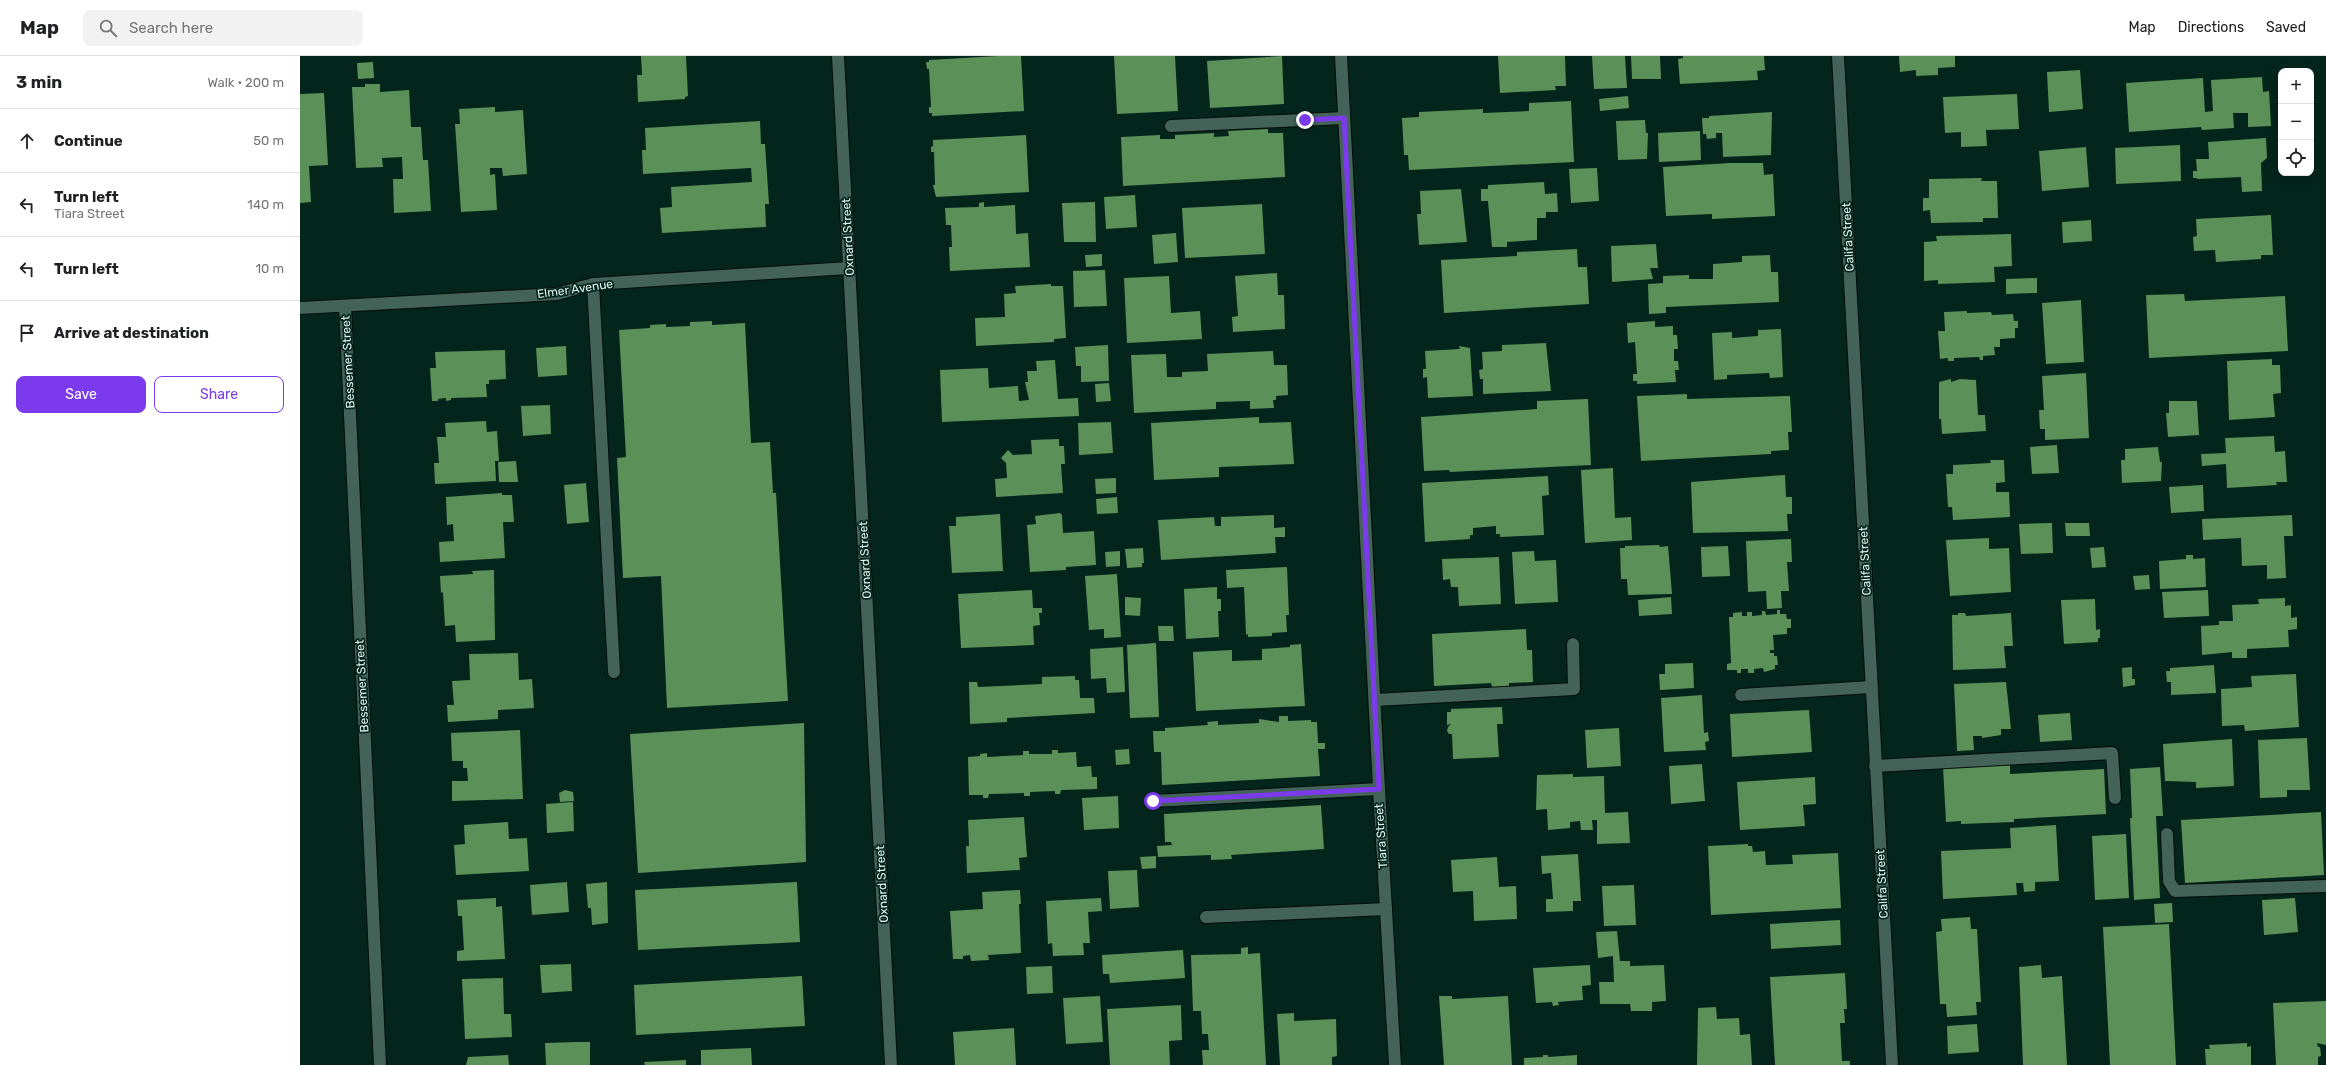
<!DOCTYPE html>
<html lang="en">
<head>
<meta charset="utf-8">
<style>
	:root { --surface:#fff; --page:#f2f2f2; --text:#202124; --muted:#757577; --line:#e0e0e0; --accent:#7c3aed }
	body { margin:0; font-family:Rubik,sans-serif; background:var(--page); color:var(--text) }
	.controls { position:absolute; right:12px; top:12px; display:grid; overflow:hidden; border-radius:8px; box-shadow:0 4px 16px #0002 }
	.controls button { width:36px; height:36px; display:grid; place-items:center; padding:0; border:0; border-bottom:1px solid var(--line); background:var(--surface); color:var(--text); font:20px sans-serif }
	.stop { position:absolute; width:12px; height:12px; margin:-9px; border:3px solid #7c3aed; border-radius:50%; background:#fff }
	.stop.end { background:#7c3aed; border-color:#fff; box-shadow:0 1px 4px #0008 }
	.list { margin:0; padding:0; list-style:none }
	h2 { display:flex; justify-content:space-between; align-items:center; height:52px; margin:0; padding:0 16px; font-size:17px }
	h2 small { font-size:13px; font-weight:400; color:var(--muted) }
	.list li { display:grid; grid-template-columns:26px 1fr auto; gap:12px; align-items:center; box-sizing:border-box; height:64px; padding:0 16px; border-top:1px solid var(--line) }
	.list b { display:block; font-size:15px; white-space:nowrap }
	.list p { margin:0; font-size:13px; white-space:nowrap; color:var(--muted) }
	.list em { font-size:13px; font-style:normal; color:var(--muted) }
	.actions { display:flex; gap:8px; padding:12px 16px }
	.actions a { flex:1; padding:9px 0; border:1px solid var(--accent); border-radius:8px; text-align:center; font-size:14px; color:var(--accent) }
	.actions .main { background:var(--accent); color:#fff }
	.icon { flex:none; width:22px; height:22px; fill:none; stroke:currentColor; stroke-width:2; stroke-linecap:round; stroke-linejoin:round }
	.map { position:relative; flex:none; width:2026px; height:1009px; overflow:hidden }
	header { display:flex; align-items:center; gap:24px; box-sizing:border-box; height:56px; padding:0 20px; background:var(--surface); border-bottom:1px solid var(--line) }
	header strong { font-size:19px }
	nav { display:flex; gap:22px; margin-inline-start:auto; font-size:14px }
	.search { width:280px; height:36px; background:var(--page); display:flex; align-items:center; gap:10px; box-sizing:border-box; padding:0 14px; border-radius:8px; color:var(--muted); font-size:15px }
	main { display:flex }
	aside { flex:1; background:var(--surface) }
	.map>svg:first-child { display:block }
</style>
</head>
<body>
<header>
<strong>Map</strong>
<div class="search"><svg class="icon" aria-label="search" viewBox="0 0 24 24"><circle cx="10" cy="10" r="6"/><path d="M15 15l6 6"/></svg>Search here</div>
<nav><a>Map</a><a>Directions</a><a>Saved</a></nav>
</header>
<main>
<aside>
<h2>3 min<small>Walk · 200 m</small></h2>
<ul class="list">
<li><svg class="icon" aria-label="ahead" viewBox="0 0 24 24"><path d="M12 20V5M6 11l6-6 6 6"/></svg><div><b>Continue</b></div><em>50 m</em></li>
<li><svg class="icon" aria-label="left" viewBox="0 0 24 24"><path d="M17 20v-9H6M10 6l-5 5 5 5"/></svg><div><b>Turn left</b><p>Tiara Street</p></div><em>140 m</em></li>
<li><svg class="icon" aria-label="left" viewBox="0 0 24 24"><path d="M17 20v-9H6M10 6l-5 5 5 5"/></svg><div><b>Turn left</b></div><em>10 m</em></li>
<li><svg class="icon" aria-label="arrive" viewBox="0 0 24 24"><path d="M6 21V4h12l-3 4 3 4H6"/></svg><div><b>Arrive at destination</b></div></li>
</ul>
<div class="actions"><a class="main">Save</a><a>Share</a></div>
</aside>
<div class="map">
<svg width="2026" height="1009" viewBox="0 0 2026 1009">
	<rect width="100%" height="100%" fill="#04251c"/>
	<path fill="#5b9159" d="M341,0H386L388,40L385,41V43L338,46L337,19H342Z
		M698,0H721L724,55L632,60V57H629V51H631L629,13H627L626,6H629V4Z
		M814,0H875L878,55L817,58Z
		M982,0L984,48L910,52L907,5Z
		M1198,0H1265L1266,30H1255L1256,34L1200,37Z
		M1292,0H1325L1327,32L1294,33Z
		M1331,0H1360L1361,23H1332Z
		M1383,0H1464L1465,14L1457,15L1458,24L1380,28L1378,3L1383,2Z
		M1599,0H1655V11L1638,12V19L1616,20V14L1600,16Z
		M73,6L74,22L58,23L57,7Z
		M1780,14L1783,53L1749,56L1747,16Z
		M1962,21L1963,36L1969,35L1971,70L1948,71V57H1933L1934,72L1902,74L1901,71L1829,76L1826,27L1903,22L1905,56L1913,55L1911,24Z
		M65,28H80V36L109,34L111,71H121L123,104H128L131,155L94,157L93,123H103L102,101L82,102L83,111L56,112L52,31H65Z
		M24,37L28,109L9,110L11,146L0,147V38Z
		M1717,38L1719,73L1686,74L1687,90L1661,91V76L1645,77L1643,41Z
		M1328,40L1329,52L1300,55L1299,43Z
		M1271,45L1274,106L1109,114L1108,99H1104L1102,62L1119,61V56L1183,53V57L1229,55V47Z
		M195,51V56L223,54L227,118L203,120L202,112H190V119L195,118L197,154L161,156L155,68H160L159,53Z
		M1472,56L1471,99L1423,101L1422,77H1416V82L1407,83L1406,78H1403L1402,62H1409V60Z
		M1345,64L1346,77H1348L1347,103L1318,104L1316,65Z
		M460,65L461,88H465L469,148H465L466,171L362,177L360,152L372,151L371,131L452,126L451,112L343,118L342,94H346L345,72Z
		M968,73V77H983L985,121L823,130L821,81L860,79V83H875V79L914,77V81L929,80L928,75Z
		M1400,75L1401,104L1359,106L1358,77Z
		M726,79L729,136L636,141L633,129H635L634,96H631V91L633,90V84Z
		M1966,82L1967,102L1961,107L1962,135L1942,136L1941,121L1897,123V122H1893V115H1897L1896,103H1909L1908,86Z
		M1880,89L1881,125L1816,128L1815,92Z
		M1786,91L1789,131L1742,135L1739,95Z
		M1430,107H1463L1464,119L1473,118L1475,160L1412,163V158L1366,160L1363,111Z
		M1297,112L1299,145L1271,147L1269,113Z
		M1682,122L1681,125H1697L1698,162H1683V166L1631,167L1630,154L1623,155V142H1629V123Z
		M1244,126L1245,138L1257,137L1258,156H1246V162H1237V184L1207,186V191H1192L1188,145H1181V133H1188V129Z
		M1161,133L1167,186L1119,189L1117,158H1121L1120,135Z
		M835,139L837,171L806,173L804,141Z
		M684,146V151L715,149L716,178L728,177L730,211L650,215L649,191H652L651,169H646L645,152L679,151V147Z
		M795,146L796,186H764L762,147Z
		M962,148L965,198L885,202L882,152Z
		M1971,159L1973,199H1961V203L1916,206L1915,194L1894,195L1893,181L1897,180L1896,163Z
		M1791,164L1792,185L1763,187L1762,166Z
		M876,177L878,206L854,208L852,179Z
		M1711,178L1712,210L1694,211L1695,226L1638,228V224L1624,225V186L1637,185L1636,180Z
		M1356,188L1358,212H1350L1353,223L1312,226L1311,190Z
		M1277,193L1278,211H1287L1289,248L1144,257L1141,204L1217,200V196Z
		M802,198V210L786,211L785,199Z
		M1470,199L1471,216H1478L1479,246L1366,251V257L1349,258L1348,228L1363,227V220L1389,219V223H1413V208L1442,206V200Z
		M805,214L807,250L774,251L773,215Z
		M977,217L978,239H984L985,273L933,276L932,261L938,260L935,220Z
		M869,220L871,257L900,255L902,283L827,287L824,222Z
		M1737,222V237L1706,238V223Z
		M751,228V230H763L766,282L754,283V286L676,290L675,262L705,261L704,238L716,237L715,230Z
		M1884,238L1885,245L1985,240L1988,295L1849,302L1846,239Z
		M1781,244L1784,306L1746,308L1742,247Z
		M1667,255V257L1691,256L1692,259L1713,258L1714,265H1718V272H1715V282L1700,283V291H1694L1695,299L1683,300V304H1680L1679,301L1654,302V305H1648V302L1640,303L1638,275H1645L1644,256Z
		M412,265V269L445,267L451,387L470,386L473,437H476L488,645L367,652L361,520L323,522L317,402L326,401L319,274L350,272V269L366,268V271L390,270V266Z
		M1355,265V271L1373,270V279H1377L1378,293H1374V305H1378L1379,314H1375L1376,326L1337,328V325H1333V318H1337L1335,286L1328,287L1327,267Z
		M1481,273L1483,321L1470,322L1469,317L1427,319V323L1414,324L1412,277L1432,276V282L1458,280V274Z
		M1246,287L1251,335L1183,338V323H1180L1179,314L1183,313L1182,296L1202,295V289Z
		M808,289L809,325L781,326V310H776L775,291Z
		M266,290L267,319L238,321L236,292Z
		M1159,290L1170,292L1173,340L1128,342L1127,321L1123,322V313H1126L1125,295L1160,293Z
		M205,294L206,323L189,324V328H186L187,341L151,342V344L146,345V342L138,343V345H132L130,312H136L135,296Z
		M973,295L974,309H987L988,339L976,340V344H973L974,352L950,353V345L916,346V353L834,357L831,299L866,298L867,321H882V316L908,315L907,298Z
		M1972,303V309H1980L1981,337L1973,338L1975,361L1929,364L1927,305Z
		M755,304L758,343L778,342L779,360L642,366L640,314L688,312L689,332L718,330L719,345L729,344L725,326H728L727,315H737L736,305Z
		M1786,317L1789,382L1745,384V373H1740L1739,354H1744L1742,320Z
		M1651,323V326L1660,323L1676,324L1678,359H1685L1686,375L1642,378L1641,363H1639V326Z
		M809,327L811,345L796,346L795,328Z
		M1387,338V343L1490,340L1492,376H1488L1489,394L1471,395V398L1341,405L1337,340Z
		M1288,343L1291,409L1150,416L1149,414L1124,415L1121,361L1237,353V345Z
		M1869,345H1897L1899,379L1868,381L1866,357H1869Z
		M250,349L251,378L223,380L221,350Z
		M959,361V367L991,366L994,408L919,411V421L854,424L851,367Z
		M186,365L187,376L197,375L199,405H195L196,425L135,428L134,407H139L137,381H146L145,367Z
		M811,366L813,397L779,399L778,367Z
		M1974,380L1975,396L1985,395L1987,426H1976L1977,429L1927,432L1926,408L1902,410L1901,398L1926,397L1925,382Z
		M759,383V390H764L765,408H761L763,437L696,441L695,423L707,422L706,407L701,402L708,394L713,399L732,398L731,384Z
		M1757,389L1759,417L1732,418L1730,391Z
		M1858,391L1860,406H1862L1861,425L1822,427L1821,404H1825V393Z
		M1690,404H1704L1705,426L1696,427V436H1709L1710,461L1653,464L1652,451H1648L1646,418H1653V409L1691,407Z
		M216,405L218,426H199L198,406Z
		M1313,412L1315,462L1331,461L1332,484L1285,487L1281,414Z
		M1485,419L1486,441H1492V458H1487L1488,475L1393,477L1391,426Z
		M1248,420L1249,439L1242,440L1244,479L1200,481V478H1196V470L1173,472V479H1170V483L1125,486L1122,427Z
		M816,422V437L796,438L795,423Z
		M286,427L289,466L267,468L264,429Z
		M1903,429L1904,455L1871,457L1869,431Z
		M202,437V439H212L214,466H203L205,502L140,506L139,486L154,485L153,468L147,469L146,441Z
		M817,441L818,457L797,458L796,443Z
		M760,457L762,459L763,477L794,475L796,509L766,511V514L730,516L727,469L736,468L735,460Z
		M700,458L703,515L652,517L649,470H656V461Z
		M974,459V472L985,471V481H975L976,497L861,504L858,464L914,461L915,470H921V461Z
		M1992,459L1993,480H1984L1986,522L1967,523V509L1942,510L1941,482L1903,484L1902,463Z
		M1752,467L1753,497L1721,498L1719,468Z
		M1765,467H1789L1790,480H1766Z
		M1689,482V493L1709,492L1711,536L1650,540L1646,484Z
		M1491,483L1492,506H1487L1489,535H1481L1482,552L1467,553L1466,535L1448,536L1446,485Z
		M1359,489L1360,491L1368,490L1372,538L1328,539L1327,523H1321L1320,492H1325V490Z
		M1428,490L1430,520L1402,521L1401,491Z
		M1804,491L1806,511L1792,512L1790,492Z
		M843,492L844,507H842V511L827,512L825,493Z
		M820,495V510L806,511L805,496Z
		M1234,495L1235,505L1256,504L1258,546L1215,548L1212,496Z
		M1886,499H1893V503L1905,502L1906,531L1860,533L1859,505L1886,503Z
		M1199,501L1201,548L1159,550L1158,531H1151L1150,523L1143,524L1142,503Z
		M987,511L989,559H986L987,576L972,577V580L948,581V578L946,579L944,531L927,532L926,514Z
		M194,514L195,584L156,586L155,569L145,570L143,536L141,537L140,520L173,518L172,515Z
		M817,518L821,581L804,582V573L789,574L785,520Z
		M1849,519L1850,533L1835,534L1833,520Z
		M917,531V543H921V555H918L919,581L886,583L884,533Z
		M732,534L733,552H742V557H739L740,569L733,570L734,589L661,592L658,538Z
		M1908,534L1909,560L1864,562L1862,536Z
		M825,541L841,542L840,560L825,559Z
		M1371,541L1372,558L1339,560L1338,544Z
		M1985,542V550L1991,549V562L1997,561V573L1988,574L1989,591L1947,593V602H1932V596L1902,599L1901,570L1919,569V565H1933L1932,549L1959,548L1958,543Z
		M1795,543L1796,574L1800,573V582H1798V586L1764,588L1761,544Z
		M1477,554H1480V558H1486L1487,563H1491V572H1487V578L1473,579L1474,594H1470V597H1474V600H1477L1478,609H1475V613L1464,616L1463,612L1454,613V617H1448V613H1441V617H1437V614H1427V608L1431,607L1429,561H1433V557L1442,556V560H1447V556H1452V560L1462,559V555H1465L1466,559L1477,558Z
		M1658,557H1665L1666,560L1711,557L1713,590H1704L1706,612L1653,614L1652,559H1658Z
		M858,570H873L874,585H859Z
		M1226,573L1227,594H1232L1233,626L1209,627V631H1192L1191,627L1134,630L1132,578Z
		M856,587L859,661L830,662L827,589Z
		M1001,588L1005,650L896,655L893,596L932,594V605L962,604V593L990,591V589Z
		M823,591L825,636L807,637L806,622L791,623L790,593Z
		M218,597L219,624L232,623L234,652L198,654V663L148,666L147,649H154L152,625L170,624L169,598Z
		M1393,607L1394,632L1360,634L1359,618H1365V608Z
		M1914,609L1916,637L1871,639V626H1867L1866,615H1870V612Z
		M1832,611V623H1835V629L1823,631L1822,612Z
		M1996,618L1999,671L1945,675L1944,669L1922,670L1921,633L1952,631L1951,620Z
		M775,620V624H779L780,642H794L795,657L707,662V666L670,668L669,626H677L678,631L742,628V621Z
		M1706,626L1711,673H1701V679L1682,682V680H1673L1674,694L1657,695L1654,628Z
		M1402,639L1404,677L1408,676L1409,685L1405,686L1406,694L1364,696L1361,642Z
		M1202,651L1203,668H1197L1199,701L1153,703L1152,678H1149L1147,675L1148,671L1151,668L1147,669V656H1151V653Z
		M1509,654L1512,696L1432,701L1430,658Z
		M1770,657L1772,684L1740,686L1738,659Z
		M979,660H988V665L1011,664V666H1017L1018,687H1025V693H1018L1020,720L862,729L861,696H854L853,675H865V672L908,669L907,666L918,665V669L959,667V663L979,666Z
		M504,667L506,806L338,817L330,678Z
		M1319,672L1321,710L1287,712L1285,674Z
		M220,674L223,743L152,745V725H168L167,712H163V705H152L151,677Z
		M2007,682L2010,734H1987V741L1960,742L1958,684Z
		M1932,683L1934,730L1896,732V726L1865,725L1863,688Z
		M829,693L830,708L816,709L815,694Z
		M752,694H758V697L776,696L777,711L791,710L792,721H797V733L761,734L760,738H755V735L730,736V740H724V737L689,738L688,742H683V739H669L668,701L680,700V698L687,697V701L723,699V695H729V698H752Z
		M1710,707V718L1804,713L1806,758L1714,763V766L1661,768V765L1646,766L1643,711Z
		M1402,708L1405,745L1371,748L1369,710Z
		M1860,711L1863,760H1856L1860,842L1834,844L1830,762H1832L1830,713Z
		M1273,718V721L1304,720L1305,757L1328,756L1330,787L1297,788V764H1292L1293,774H1281L1280,765L1270,766V772L1248,774L1247,753L1236,754L1237,719Z
		M1515,721L1516,748L1503,749L1505,770L1440,774L1437,726Z
		M265,734L273,736L274,745L260,746L259,737Z
		M818,740L819,772L784,774L782,742Z
		M273,746L274,775L247,777L246,748Z
		M1021,749L1024,793L931,799L932,803L911,804V799L858,801L857,790L872,789L871,786H865L864,758Z
		M2021,756L2024,819L1885,827L1881,764Z
		M724,761L727,801L719,802L720,814L667,817L666,790H669L668,764Z
		M208,766L209,783L227,782L229,815L156,819L154,789L165,788L164,769Z
		M1756,769L1759,825L1735,826V835L1724,836L1723,827H1716L1717,839L1643,843L1641,795L1711,792L1710,772Z
		M1826,778L1829,842L1795,844L1792,780Z
		M1448,788V790H1452L1453,796L1465,795L1466,809L1493,808L1492,799L1538,797L1541,852L1411,859L1408,790Z
		M1278,798L1281,845H1273V855L1246,856V843H1253L1251,817L1242,818L1241,800Z
		M856,800V812L842,813L840,801Z
		M1197,801L1199,831L1216,830L1217,863L1174,865L1173,835L1153,836L1151,804Z
		M837,814L839,851L810,853L808,815Z
		M267,826L269,856L232,859L230,829Z
		M307,826L308,867L292,869L291,852H288L286,828Z
		M497,826L500,886L338,894L335,834Z
		M1334,829L1336,869L1304,870L1302,830Z
		M720,834L721,848H719L721,897L688,899L689,904L671,905L670,899L663,900V903H653L650,855L683,853L682,836Z
		M196,842V851L202,850L205,903L157,905V895L164,894L162,860H158L157,844Z
		M801,842L802,855L788,856L790,887H783L784,899L753,900L752,887L748,888L746,845Z
		M1995,842L1998,876L1964,879L1962,844Z
		M1872,847L1873,866L1855,867L1854,848Z
		M1670,861L1671,873H1677L1681,946H1676L1677,959L1647,961L1646,948H1640L1636,876L1642,875L1641,863Z
		M1540,864L1541,889L1471,893L1470,868Z
		M1869,868L1876,1009H1810L1803,871Z
		M1317,875L1320,905H1330V910L1364,909L1366,945L1352,946V955H1331L1330,948H1300L1299,926H1314L1313,900L1298,902L1296,876Z
		M948,891V898L960,897L966,1009H903L902,994H909L908,978H902L901,955H893L891,899L941,898V892Z
		M883,894L885,922L810,927L809,918H803L802,899Z
		M271,908L272,935L242,937L240,909Z
		M1290,909L1291,929L1282,930L1283,944L1258,946L1259,949L1253,950L1252,946L1236,947L1233,912Z
		M1741,909L1742,922L1762,920L1767,1009H1723L1719,911Z
		M752,910L753,937L727,938L726,911Z
		M1545,917L1547,953H1544L1545,967H1540L1542,1005H1550V1009H1475L1470,921Z
		M502,920L505,970L336,979L334,929Z
		M203,922L204,958H211L212,981L165,983L162,923Z
		M800,940L803,986L766,988L763,942Z
		M1139,940H1152V943L1208,940L1212,1009H1144Z
		M2026,945V989L2017,987L2018,991H2020L2021,1000L2018,1001V1009H1976L1973,947Z
		M881,949L882,984L869,985L870,1009H810L807,953Z
		M1416,951L1417,963L1439,962L1440,979L1450,978L1452,1009H1397L1398,952Z
		M994,957V965L1036,963L1037,1000L1032,1001V1009H980L977,958Z
		M1677,968L1679,996L1648,998L1647,970Z
		M714,972L716,1009H655L653,976Z
		M277,986H290V1009H246L245,987Z
		M1947,987V991L1951,990V1009H1906L1905,993H1910L1909,989Z
		M451,992L452,1009H401V994Z
		M208,999L209,1009H166L168,1001Z
		M1243,999H1248V1001L1277,999V1009H1224V1002L1243,1001Z
		M386,1004V1009H345L344,1006Z"/>
	<g fill="none" stroke-linecap="round" stroke-linejoin="round">
		<defs>
			<path id="lane" d="M871,70L1044,62
				M293,228L314,616
				M1441,639L1571,631
				M1075,644L1274,633L1273,588
				M1575,710L1812,697L1815,742
				M853,745L1079,733
				M1867,778L1869,825L1875,835L2026,830
				M906,861L1086,853"/>
			<path id="street" d="M1041,0L1079,733L1095,1009
				M1538,0L1592,1009
				M45,250L80,1009
				M0,252L257,238L293,228L549,212"/>
			<path id="secondary" d="M538,0L591,1009"/>
		</defs>
		<use href="#lane" stroke="#000d07" stroke-width="14"/>
		<use href="#street" stroke="#000d07" stroke-width="14"/>
		<use href="#secondary" stroke="#000d07" stroke-width="14"/>
		<use href="#lane" stroke="#436359" stroke-width="12"/>
		<use href="#street" stroke="#436359" stroke-width="12"/>
		<use href="#secondary" stroke="#436359" stroke-width="12"/>
	</g>
	<g fill="none" stroke-linecap="round" stroke-linejoin="round">
		<path stroke="#7c3aed" stroke-width="5" d="M853,745L1079,733L1044,62L1005,64"/>
	</g>
	<g text-anchor="middle" dominant-baseline="central" stroke-width="3.5" stroke-linejoin="round" paint-order="stroke">
		<g font-size="12" fill="#e1f3ed" stroke="#04251c">
			<text transform="translate(548 181) rotate(-93)">Oxnard Street</text>
			<text transform="translate(1548 181) rotate(-93)">Califa Street</text>
			<text transform="translate(275 233) rotate(-8)">Elmer Avenue</text>
			<text transform="translate(48 306) rotate(-93)">Bessemer Street</text>
			<text transform="translate(565 504) rotate(-93)">Oxnard Street</text>
			<text transform="translate(1565 505) rotate(-93)">Califa Street</text>
			<text transform="translate(62 630) rotate(-93)">Bessemer Street</text>
			<text transform="translate(1081 780) rotate(-94)">Tiara Street</text>
			<text transform="translate(582 828) rotate(-93)">Oxnard Street</text>
			<text transform="translate(1582 828) rotate(-93)">Califa Street</text>
		</g>
	</g>
</svg>
<div class="controls">
<button>+</button>
<button>−</button>
<button><svg class="icon" aria-label="locate" viewBox="0 0 24 24"><circle cx="12" cy="12" r="6"/><path d="M12 2v4M12 18v4M2 12h4M18 12h4"/></svg></button>
</div>
<div class="stop" style="left:853px;top:745px"></div>
<div class="stop end" style="left:1005px;top:64px"></div>
</div>
</main>
</body>
</html>
